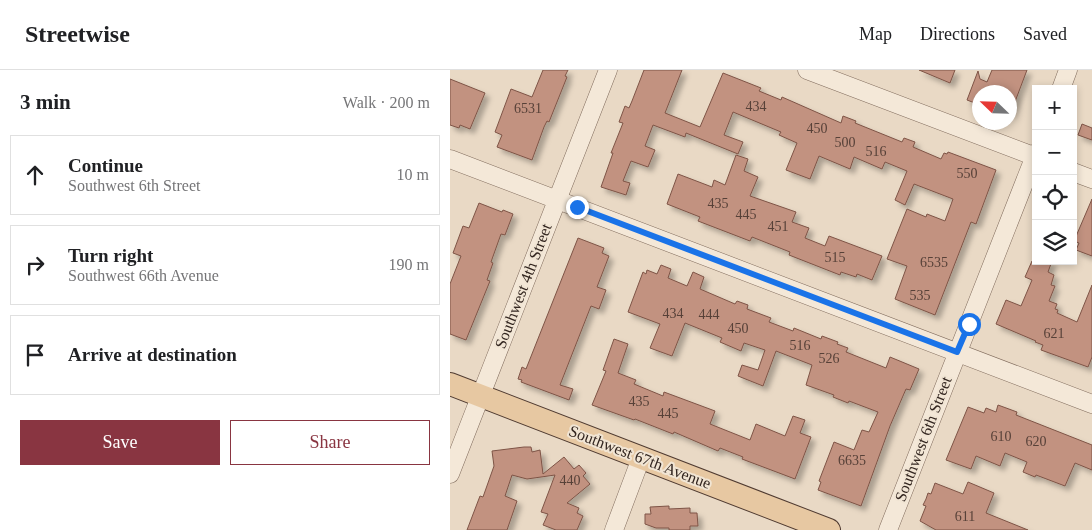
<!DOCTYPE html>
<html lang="en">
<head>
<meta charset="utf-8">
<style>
	:root { --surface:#fff; --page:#f6f6f6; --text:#202124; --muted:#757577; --line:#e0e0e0; --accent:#893541 }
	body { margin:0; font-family:Georgia,serif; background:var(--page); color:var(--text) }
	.controls { position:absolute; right:15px; top:15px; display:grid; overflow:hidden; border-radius:0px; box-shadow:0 2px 8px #0003 }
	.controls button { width:45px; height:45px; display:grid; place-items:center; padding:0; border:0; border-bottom:1px solid var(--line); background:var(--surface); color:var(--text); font:25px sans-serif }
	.compass { position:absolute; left:522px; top:15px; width:45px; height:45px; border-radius:50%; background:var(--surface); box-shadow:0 2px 8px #0003; rotate:293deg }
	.stop { position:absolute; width:15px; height:15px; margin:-11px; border:4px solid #1a73e8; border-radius:50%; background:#fff }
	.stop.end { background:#1a73e8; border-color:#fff; box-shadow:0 1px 5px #0008 }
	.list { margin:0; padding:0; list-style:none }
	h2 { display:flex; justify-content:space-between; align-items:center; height:65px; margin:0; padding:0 20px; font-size:21px }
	h2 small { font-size:16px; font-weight:400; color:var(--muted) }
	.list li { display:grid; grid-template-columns:32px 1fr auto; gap:15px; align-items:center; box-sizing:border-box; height:80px; margin:0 10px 10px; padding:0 10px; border:1px solid var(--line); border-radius:0px }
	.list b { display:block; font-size:19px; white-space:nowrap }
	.list p { margin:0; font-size:16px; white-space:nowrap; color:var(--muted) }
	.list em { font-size:16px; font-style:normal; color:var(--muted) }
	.actions { display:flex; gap:10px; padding:15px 20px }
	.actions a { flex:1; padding:11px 0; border:1px solid var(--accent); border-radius:0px; text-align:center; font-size:18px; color:var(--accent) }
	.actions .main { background:var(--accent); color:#fff }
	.icon { flex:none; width:28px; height:28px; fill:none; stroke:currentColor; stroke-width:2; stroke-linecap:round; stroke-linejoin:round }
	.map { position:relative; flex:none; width:642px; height:460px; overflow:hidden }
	header { display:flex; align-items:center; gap:30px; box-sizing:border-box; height:70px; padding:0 25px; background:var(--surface); border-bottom:1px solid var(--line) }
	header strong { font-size:24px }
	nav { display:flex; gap:28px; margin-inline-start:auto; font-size:18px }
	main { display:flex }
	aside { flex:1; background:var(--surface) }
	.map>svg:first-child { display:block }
</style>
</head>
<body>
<header>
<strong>Streetwise</strong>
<nav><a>Map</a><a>Directions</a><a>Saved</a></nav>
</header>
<main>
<aside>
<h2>3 min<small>Walk · 200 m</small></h2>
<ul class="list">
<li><svg class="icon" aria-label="ahead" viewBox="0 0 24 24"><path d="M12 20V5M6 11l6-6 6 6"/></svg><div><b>Continue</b><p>Southwest 6th Street</p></div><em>10 m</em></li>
<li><svg class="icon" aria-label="right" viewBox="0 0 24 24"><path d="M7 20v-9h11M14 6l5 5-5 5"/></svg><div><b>Turn right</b><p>Southwest 66th Avenue</p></div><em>190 m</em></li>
<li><svg class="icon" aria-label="arrive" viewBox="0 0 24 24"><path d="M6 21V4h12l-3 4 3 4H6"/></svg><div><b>Arrive at destination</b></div></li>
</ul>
<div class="actions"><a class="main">Save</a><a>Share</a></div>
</aside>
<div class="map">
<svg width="642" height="460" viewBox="0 0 642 460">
	<defs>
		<filter id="shadow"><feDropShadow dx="4.5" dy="4.5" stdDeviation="2.5" flood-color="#0004"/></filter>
	</defs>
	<rect width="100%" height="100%" fill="#e9d9c5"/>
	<path fill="#c29280" stroke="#7e5446" filter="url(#shadow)" d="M93,0H118L115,6L117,7L99,52L97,51L94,57L82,90L47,77L52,65L45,62L61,19L82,27Z
		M194,0H232L215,43L250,57L273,3L311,18L309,21L331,30L332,27L391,53L393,46L406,51L405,53L452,72L454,68L465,72L463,77L491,89L494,83L497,84L498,82L546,100L526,154L521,152L485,245L445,229L457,196L437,189L457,139L476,147L477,144L495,151L503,129L464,114L455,135L445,130L457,101L435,92L432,99L404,87L400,99L369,86L360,109L336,100L347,73L329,65L331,62L283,42L274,65L293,72L288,84L236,63L235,67L203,55L195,76L205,80L198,97L181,91L173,111L180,113L176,125L151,117L163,83H161L173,53L169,52L175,36L179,38L182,31Z
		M469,0H505L500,13Z
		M542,0H577L560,45V22H530V35L517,30L528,1L530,9L537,12Z
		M0,9L35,23L20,59L10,55L9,58L0,55Z
		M632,54L642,58V70L628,65Z
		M286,85L298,89L294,101L308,107L300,126L346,142L342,152L359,158L355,168L375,176L379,166L432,186L422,210L407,204L406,207L391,202L390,205L339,185L340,182L302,167L300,171L248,151L250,147L217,134L228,104L262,117L264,110L275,115Z
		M642,129V186L626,180L629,173L624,171Z
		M29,133L52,142L53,140L63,144L55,165L51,164L41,192L43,193L37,210L40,211L16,270L0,264V214L11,186L3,183L13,156L19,158Z
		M128,168L154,178L152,183L159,186L147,217L156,220L149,239L141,236L110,315L123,319L119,330L71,312L72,310L68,309L72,297L76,299Z
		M582,191H602L598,202L604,205L601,215L605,216L599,231L607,234L605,239L608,240L607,243L627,252L642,215V287L638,297L591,280L593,275L585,272L586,271L546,254L556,230L571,236L582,210L575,207Z
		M211,195L221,199L218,208L237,216L243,202L254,207L250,219L285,234L287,231L298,235L297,239L321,248L319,252L343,261L344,258L371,269L372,266L388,272L387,274L398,278L396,282L436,298L440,287L469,299L460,320L456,319L440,356L411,436L368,420L371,412L369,411L384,372L404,380L412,360L419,362L428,342L399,331L398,333L383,327L384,325L356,315L362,295L326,281L313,316L288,306L292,295L308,300L315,280L294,273L291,281L270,272L272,268L235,253L222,286L200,278L210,254L178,242L193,202L196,204L197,200L207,204Z
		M164,269L178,274L168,303L186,310L184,314L213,326L214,322L265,341L260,354L300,370L306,354L335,366L343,346L355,350L350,363L361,367L345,409L292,389L293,387L270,378L268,381L224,362L223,364L185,349L184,350L142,335L156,301L153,300Z
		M548,335L567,342L566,345L642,375V400L625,393L615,416L586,405L585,407L573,402L577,392L555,383L550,396L526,386L521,399L496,390L518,337L534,343L536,338L546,342Z
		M74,377H81L82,382L90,380L93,404L114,387L124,399L129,395L136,403L133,406L140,414L117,433L129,438L127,443L133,446L127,460H106L93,455L98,444L91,442L105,405L77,409L62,405L55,426L67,431L57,460H17L30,426L33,427L44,396L42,381Z
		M518,412L544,423L536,443L578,460H486L470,451L476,436L473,435L476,429L478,423L481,424L485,413L513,424Z
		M219,436V439L240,438V443H247L248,456H240V460H219V458H206L195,454V444H201L200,437Z"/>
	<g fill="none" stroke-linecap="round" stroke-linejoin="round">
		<defs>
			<path id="minor" d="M357,0L586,87
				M611,19L618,0
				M0,89L642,334
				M623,102L642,109
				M0,404L158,0
				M164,460L191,388
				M438,460L586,83"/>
			<path id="major" d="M0,314L379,460"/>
		</defs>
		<use href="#minor" stroke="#816c5d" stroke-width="19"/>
		<use href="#major" stroke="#503b31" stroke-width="24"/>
		<use href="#minor" stroke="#f4e8d8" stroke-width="18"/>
		<use href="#major" stroke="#e7c8a2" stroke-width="22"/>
	</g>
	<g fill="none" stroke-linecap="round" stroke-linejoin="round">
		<path stroke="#1a73e8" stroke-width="6" d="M127,137L507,282L519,254"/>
	</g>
	<g text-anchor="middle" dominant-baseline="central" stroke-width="4" stroke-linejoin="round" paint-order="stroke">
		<g font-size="14" fill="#574138">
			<text x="306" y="36">434</text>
			<text x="78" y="38">6531</text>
			<text x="367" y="58">450</text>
			<text x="395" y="72">500</text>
			<text x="426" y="81">516</text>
			<text x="517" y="103">550</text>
			<text x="268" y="133">435</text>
			<text x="296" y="144">445</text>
			<text x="328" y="156">451</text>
			<text x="385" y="187">515</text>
			<text x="484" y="192">6535</text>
			<text x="470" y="225">535</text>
			<text x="223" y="243">434</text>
			<text x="259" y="244">444</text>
			<text x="288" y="258">450</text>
			<text x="604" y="263">621</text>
			<text x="350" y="275">516</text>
			<text x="379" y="288">526</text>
			<text x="189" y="331">435</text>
			<text x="218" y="343">445</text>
			<text x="551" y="366">610</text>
			<text x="586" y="371">620</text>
			<text x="402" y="390">6635</text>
			<text x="120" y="410">440</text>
			<text x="515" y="446">611</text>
		</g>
		<g font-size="16" fill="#332620" stroke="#f1e5d4">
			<text transform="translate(73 216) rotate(-69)">Southwest 4th Street</text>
			<text transform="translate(473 369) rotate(-69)">Southwest 6th Street</text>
			<text transform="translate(190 387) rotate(21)">Southwest 67th Avenue</text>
		</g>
	</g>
</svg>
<div class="controls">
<button>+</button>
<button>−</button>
<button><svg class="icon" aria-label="locate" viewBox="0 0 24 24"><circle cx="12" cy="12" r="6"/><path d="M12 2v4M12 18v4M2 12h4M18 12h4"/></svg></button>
<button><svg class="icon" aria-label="layers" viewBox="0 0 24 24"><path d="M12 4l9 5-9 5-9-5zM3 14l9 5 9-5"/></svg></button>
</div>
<svg class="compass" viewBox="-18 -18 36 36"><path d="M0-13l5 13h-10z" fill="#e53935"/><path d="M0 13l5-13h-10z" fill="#757577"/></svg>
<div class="stop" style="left:519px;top:254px"></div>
<div class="stop end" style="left:127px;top:137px"></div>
</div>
</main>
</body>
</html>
